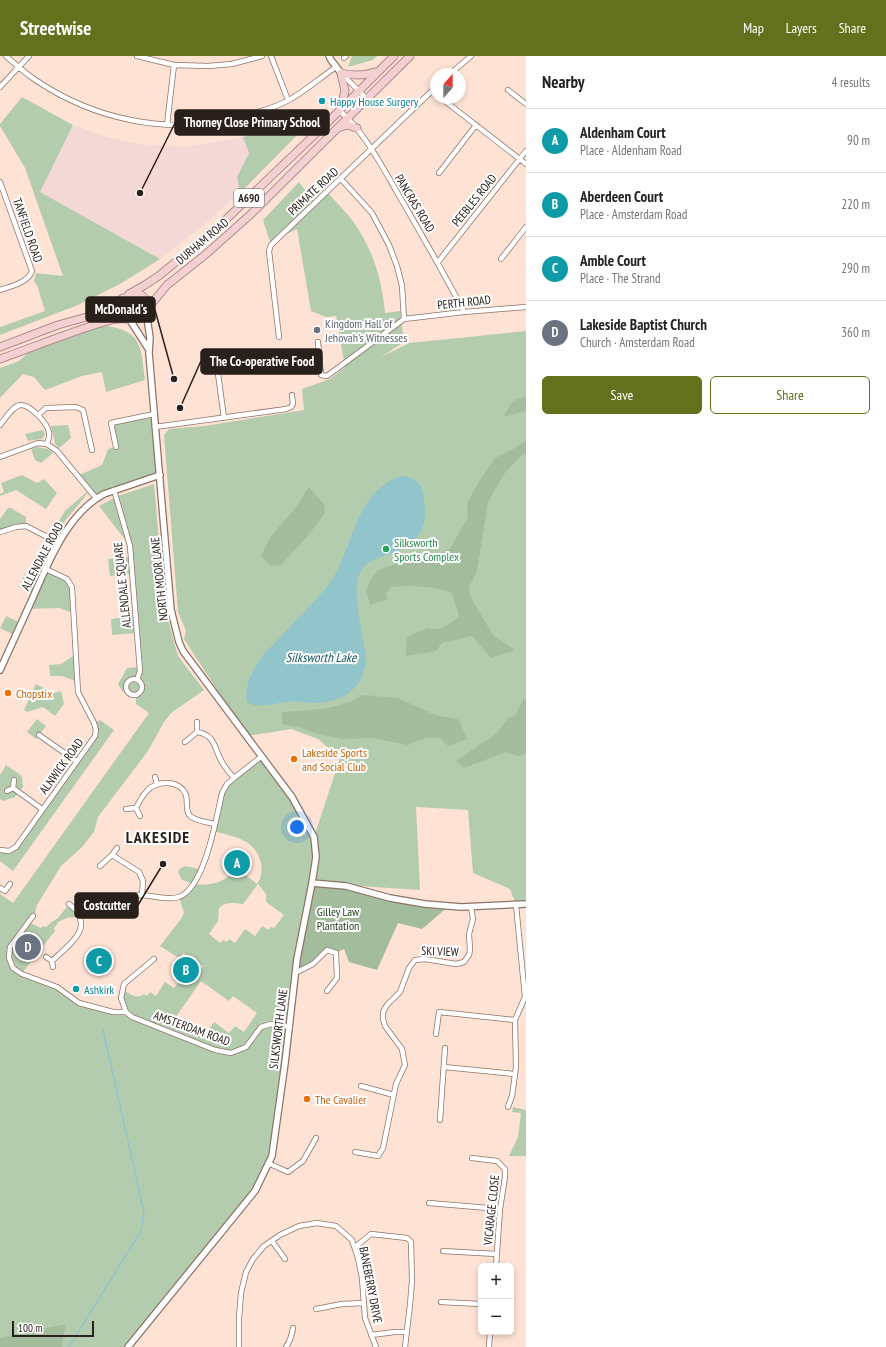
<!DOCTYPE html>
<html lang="en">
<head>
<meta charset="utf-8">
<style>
	:root { --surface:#fff; --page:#f2f2f2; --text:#222; --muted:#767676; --line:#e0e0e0; --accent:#63711c }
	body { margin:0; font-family:"PT Sans Narrow",sans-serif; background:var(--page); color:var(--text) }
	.controls { position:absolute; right:12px; bottom:12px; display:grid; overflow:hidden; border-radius:6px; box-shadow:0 2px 6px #0003 }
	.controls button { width:36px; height:36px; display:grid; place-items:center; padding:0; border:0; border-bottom:1px solid var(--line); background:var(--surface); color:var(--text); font:20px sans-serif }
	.compass { position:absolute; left:430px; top:12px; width:36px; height:36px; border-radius:50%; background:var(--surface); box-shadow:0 2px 6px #0003; rotate:21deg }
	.scale { position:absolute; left:12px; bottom:10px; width:82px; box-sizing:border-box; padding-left:4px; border:2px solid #2a201b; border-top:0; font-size:11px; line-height:14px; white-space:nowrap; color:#2a201b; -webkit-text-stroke:3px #fff; paint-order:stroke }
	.you { position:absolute; left:297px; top:771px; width:14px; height:14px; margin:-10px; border:3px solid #fff; border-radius:50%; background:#1a73e8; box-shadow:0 0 0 6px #1a73e833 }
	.badge { display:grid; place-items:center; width:26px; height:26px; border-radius:50%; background:var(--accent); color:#fff; font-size:13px; font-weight:700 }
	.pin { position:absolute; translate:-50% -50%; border:2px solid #fff; box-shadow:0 1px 4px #0006 }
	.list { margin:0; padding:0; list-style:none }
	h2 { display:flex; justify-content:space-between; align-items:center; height:52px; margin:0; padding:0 16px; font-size:17px }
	h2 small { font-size:13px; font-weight:400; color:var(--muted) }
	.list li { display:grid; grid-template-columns:26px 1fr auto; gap:12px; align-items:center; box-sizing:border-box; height:64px; padding:0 16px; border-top:1px solid var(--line) }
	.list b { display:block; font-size:15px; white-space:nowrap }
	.list p { margin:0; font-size:13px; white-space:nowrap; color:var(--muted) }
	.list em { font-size:13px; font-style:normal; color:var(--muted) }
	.actions { display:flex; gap:8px; padding:12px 16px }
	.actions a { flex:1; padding:9px 0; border:1px solid var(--accent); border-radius:6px; text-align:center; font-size:14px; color:var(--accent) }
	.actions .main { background:var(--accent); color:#fff }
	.map { position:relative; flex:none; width:526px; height:1291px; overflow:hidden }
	header { display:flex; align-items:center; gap:24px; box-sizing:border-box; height:56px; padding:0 20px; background:var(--accent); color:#fff }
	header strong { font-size:19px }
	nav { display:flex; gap:22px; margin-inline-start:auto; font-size:14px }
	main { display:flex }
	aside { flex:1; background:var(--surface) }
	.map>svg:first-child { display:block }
</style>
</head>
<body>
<header>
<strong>Streetwise</strong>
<nav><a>Map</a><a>Layers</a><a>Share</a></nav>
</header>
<main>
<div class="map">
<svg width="526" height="1291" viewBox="0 0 526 1291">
	<rect width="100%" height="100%" fill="#fee2d4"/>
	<path fill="#f3d8d6" d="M73,69L110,82L138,88L186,91L243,81L249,97L237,121L240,137L206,167L160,203L40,136Z"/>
	<path fill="#b4ccae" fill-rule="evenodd" d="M352,0H377L373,4L348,11Z
		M22,41L73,69L40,136L160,203L120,228L78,249L0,279V271L45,255L37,229L34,225L36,217L63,220L25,112L0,70V68Z
		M306,58L310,66L240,137L237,121L249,97L243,81L272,72Z
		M299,126L311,142L329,138C335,145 342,152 348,159C371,187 382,222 385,257L400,255L404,286L381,301L409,287L526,275V848L516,849L510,833L473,817L468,754L416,751L420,834L312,827L297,903L272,1100L255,1135L128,1291H62L66,1268L26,1275L0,1282V838L13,847L149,657L136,648V640C125,640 123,637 118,628L127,612L140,611L137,577L112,579L111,563L135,560L132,518L110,520L108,503L131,501L130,490L99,450L118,440L154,428L165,553L178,600L204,634L171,657L164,666L148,695L98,761L94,776L82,791L61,810L37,849L35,857L29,866L41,872L43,870L46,871L52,866L58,862L69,848L80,861L67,862L58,866V867L54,872L55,875L22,917L57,931L79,947L131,961L124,952L123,934C129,937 137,944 144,938L147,940L150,936L156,940L165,926L174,932L181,923L187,926L189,922L193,925L203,910L183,897L179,902L160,890L181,863L184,857L179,841L194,828L182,824L178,816C182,806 194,812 202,814L195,828C209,830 223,827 233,816L238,820L242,816L257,828C262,820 263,812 260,804C254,783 232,780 213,775L222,737L227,728L262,700L292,741L314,781L340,702L318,683L291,673L247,680L184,583L186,575L178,556L164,379L169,373L204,370L304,354L302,333L330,323L345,311L336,260L326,261L311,255L297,173L270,186L263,164ZM258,828L266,838V846L284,859L274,872L271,871L268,874L262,870L255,880L245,873L235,887L229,883L227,886L223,884L220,887L209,878L218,865L219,852C227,845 233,847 243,848ZM201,925L229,945L233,940L257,957L244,976L235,970L229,977L214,966L203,982L175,962Z
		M107,270C143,275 141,293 145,324L106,336L102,316L82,320L45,334L34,321L23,318L0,342V312L19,305L29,296L95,272Z
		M154,358L160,419L96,442L89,434C81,448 71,456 62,469C51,486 44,505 35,523L40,526L46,513L69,526L73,557L59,552L28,553L35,538L19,531L25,518L31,521L44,491L53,484L56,470L65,455L89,434L77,420L102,409L108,393L115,391L111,367Z
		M68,369L71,382L59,392L55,388L51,370Z
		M43,374L45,378L42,383L28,385L25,378Z
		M37,391L48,393L53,397L41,407L35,404L31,393Z
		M22,419L37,427L44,423L57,437L46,453L16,434L0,440V438L4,436L1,427Z
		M8,452H11L26,461V470L0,476V463Z
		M6,560L21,567L16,580L0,572Z
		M76,598L78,626L62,620H50L49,609L61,608Z
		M36,628L54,637L61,635L64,648L55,660L43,651L27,656L24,654Z
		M37,663L46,670L36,683L27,676Z
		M100,664L114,674L13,815L0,805V794L9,795L16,791L95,680L94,667Z
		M6,709L22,720L23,731L15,741L3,745L0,743V719Z
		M513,1051L526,1054V1100H509L518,1081L521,1057L512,1056Z"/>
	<path fill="#a2bc9c" d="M526,340V355L503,361L513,345Z
		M526,384V398L522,399L504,418L488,446L477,515L469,531L471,542L493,579L515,594L491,602L472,580L442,587L436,595L406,600L407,581L428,572C441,576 449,569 459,560L452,537C432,530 412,529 391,531L386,537L388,543L370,549L366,535L371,523L378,514L398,507L425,505L450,493L468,461L467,447L481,422L495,402L515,392Z
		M309,431L324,448L325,457L307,481L281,509L271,510L261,500L271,480L294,454Z
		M363,639L398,642L435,659L458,663L467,683L448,690L440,682H425L408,689L372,682L343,683L321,679L299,671L282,668V656C310,654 339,654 363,639Z
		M526,642V698L518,700L506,696L464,712L456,705L497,677L508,662L515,660L523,644Z
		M312,827L346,830L390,842L449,850L422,873L398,867L377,914L349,906L344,893L336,897L327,894L313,908L295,917Z
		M66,1268L62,1291H0V1282L26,1275Z"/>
	<path fill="#92c4cc" d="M400,420C409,420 419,424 422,433C427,454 428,478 407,490C398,496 386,498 376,503C369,506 362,511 359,519C352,533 363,582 366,600C366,631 344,647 313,647C304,647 295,644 286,646C273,647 259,654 247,646C244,628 253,614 263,599C277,584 291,570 305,555C312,547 320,540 326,532C355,497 350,440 400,420Z"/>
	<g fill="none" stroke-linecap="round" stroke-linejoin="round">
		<path stroke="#92c4cc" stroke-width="1.5" d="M69,1291L141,1175L144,1156L103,974"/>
		<defs>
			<path id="minor" d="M6,0C15,8 24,16 34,23C94,64 167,79 237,62C254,57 273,53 289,44C305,35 320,22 336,11
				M137,0L174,9L208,10L232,8L262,0
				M271,0L288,44
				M344,2L346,0
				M342,18L367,43
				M450,18L471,0
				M0,31L29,0
				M508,34L526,48
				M441,42L526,108
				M339,54C365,77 380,107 397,136C420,176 443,215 464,256
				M167,69L174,9
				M439,117L476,69
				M341,123L372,157L389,189L397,210L402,230L404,263
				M0,126L32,215C28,227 11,230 0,234
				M501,203L526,171
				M438,206L526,95
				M279,281L269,195L271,189L436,31
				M318,286L321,319L327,320L404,263L464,256L526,251
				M216,303L224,362
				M38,359L46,352L76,351L83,354L92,394
				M0,369C5,363 12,351 20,349C30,348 47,367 49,376C50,380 48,385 47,388
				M155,371L286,353L291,351L293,348L292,339
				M116,391L111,367L154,358
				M0,401L38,387L47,388L57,395L96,442
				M114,434L130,490L140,615L137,624
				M0,476L16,471L26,470L59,487
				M126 631a8 8 0 1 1 16 0a8 8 0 1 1-16 0Z
				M197,676V666
				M39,679L76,705
				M185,686L197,676C216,679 214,693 222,706C225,712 230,717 234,722
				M155,721L157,728
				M13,732L42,753
				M7,735L13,732L14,724
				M136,752C139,746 142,740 146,736C155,724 180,723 186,739C188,746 185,755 190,760C196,765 207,766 214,768
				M126,753L136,752L140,760
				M0,794L9,795L16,791L95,680L96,674L94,667L78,636L72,531L67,523L46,513
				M112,799L117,792
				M100,810L112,799L139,816L143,825L142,839
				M0,832L5,835L10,828
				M69,848L79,857
				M33,860L10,891L9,902L13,912L22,918L57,931L79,947L113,956H126L132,961L215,994L231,997L246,991L261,971L271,968L290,971
				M46,901L52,905C60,897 80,882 81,870C81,866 80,861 79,857C83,855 87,853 90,852C94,851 99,852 103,851C116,847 126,840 140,839C153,839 167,845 179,841C205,831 216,763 222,737L227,728L234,722L262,700
				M52,905L53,911
				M295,917L313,908L327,894L336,897L337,922L327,935
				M126,956L121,942L124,928L154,903
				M436,978L439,956L515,964
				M444,1011L514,1018
				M361,1030L394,1039
				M508,1051L512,1040L516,1011L515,964L525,941L516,849
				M440,1064L445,992
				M355,1096L378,1100L383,1092L396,1028L405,1009L402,993L385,970L383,963V956L387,949L400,936L409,912L415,904L425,903L456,908L464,906L469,899L470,894L469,878L473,863L471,851
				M472,1102L497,1105L505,1113V1121L500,1153L496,1210
				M268,1107L288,1116L303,1105L316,1082
				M429,1147L500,1153
				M272,1185L285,1203
				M355,1191L371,1178L407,1182L411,1186L412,1225L410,1249L405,1291
				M443,1195L496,1198
				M441,1246L481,1248
				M316,1253L342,1248L364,1247
				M371,1279L395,1276H407
				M239,1291V1262L241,1237L246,1216L253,1203L264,1190L280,1179L299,1170L317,1167L336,1170L352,1184L358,1202L362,1222L365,1262L376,1291
				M286,1291C290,1285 292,1279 293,1272
				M489,1291L490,1276"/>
			<path id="tertiary" d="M329,0L331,4L341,17
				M130,264L149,294
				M0,614C10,592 20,570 30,548C47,510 66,458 104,438L160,419
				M312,827L346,830L390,842L425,848L461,851L526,848
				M128,1291L255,1135L272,1100L285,1007L297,903L312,827L316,801L314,781L292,741L183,595L179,586L171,554L149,297L150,282L146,255"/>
			<path id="trunk" d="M341,51L345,35L341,17C353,20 363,20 375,16
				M338,72L347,69L357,72
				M129,238L145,229L160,219L218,171L327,67L394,0
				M128,263C101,246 148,221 147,253
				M0,291L58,269L94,259L107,253L123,242
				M0,303C34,291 67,277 101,267C109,264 120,262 128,263C133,263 135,264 140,262L167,229L205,199L251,158L410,0"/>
		</defs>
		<use href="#minor" stroke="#8c7467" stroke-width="6"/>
		<use href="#tertiary" stroke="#8c7467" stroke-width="8"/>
		<use href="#trunk" stroke="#ac8b8b" stroke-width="9"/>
		<use href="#minor" stroke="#fff" stroke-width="4.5"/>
		<use href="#tertiary" stroke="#fff" stroke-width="5.5"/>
		<use href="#trunk" stroke="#f4d0d2" stroke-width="7"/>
	</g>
	<g fill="#0f9aa8" stroke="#fff" stroke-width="1.5">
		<circle cx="322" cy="45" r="4"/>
		<circle cx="76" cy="933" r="4"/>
	</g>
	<circle fill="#6b7280" stroke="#fff" stroke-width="1.5" cx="317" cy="274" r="4"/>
	<circle fill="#2e9e5b" stroke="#fff" stroke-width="1.5" cx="386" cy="493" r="4"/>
	<g fill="#e8710a" stroke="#fff" stroke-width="1.5">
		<circle cx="8" cy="637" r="4"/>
		<circle cx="294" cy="703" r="4"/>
		<circle cx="307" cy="1043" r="4"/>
	</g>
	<g text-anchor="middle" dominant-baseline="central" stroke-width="4" stroke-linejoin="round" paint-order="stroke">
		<rect fill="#fff" stroke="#6a635f" stroke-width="1" x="234" y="133" width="30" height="18" rx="3"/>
		<g font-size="11" font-weight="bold" fill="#2a201b">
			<text x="249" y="142">A690</text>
		</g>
		<g font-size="12" fill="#0d838f" stroke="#fff" text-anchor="start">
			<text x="330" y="45">Happy House Surgery</text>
			<text x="84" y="933">Ashkirk</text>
		</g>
		<g font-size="12" fill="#2a201b" stroke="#fff">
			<text transform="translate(313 135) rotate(-43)">PRIMATE ROAD</text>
			<text transform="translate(474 144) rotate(-51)">PEEBLES ROAD</text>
			<text transform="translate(415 147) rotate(59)">PANCRAS ROAD</text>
			<text transform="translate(28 174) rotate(71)">TANFIELD ROAD</text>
			<text transform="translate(202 185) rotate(-40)">DURHAM ROAD</text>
			<text transform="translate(464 246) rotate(-6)">PERTH ROAD</text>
			<text transform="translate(42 500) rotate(-62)">ALLENDALE ROAD</text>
			<text transform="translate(159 523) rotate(-96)">NORTH MOOR LANE</text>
			<text transform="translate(122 529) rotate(-96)">ALLENDALE SQUARE</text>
			<text transform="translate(61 710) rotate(-54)">ALNWICK ROAD</text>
			<text transform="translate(440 895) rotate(2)">SKI VIEW</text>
			<text transform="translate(192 972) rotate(20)">AMSTERDAM ROAD</text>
			<text transform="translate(278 973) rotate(-83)">SILKSWORTH LANE</text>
			<text transform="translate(491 1154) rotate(-84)">VICARAGE CLOSE</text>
			<text transform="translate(371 1229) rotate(79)">BANEBERRY DRIVE</text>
		</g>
		<g font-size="12" fill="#5b616d" stroke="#fff" text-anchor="start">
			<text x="325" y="267">Kingdom Hall of<tspan x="325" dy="14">Jehovah's Witnesses</tspan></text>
		</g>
		<g font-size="12" fill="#27864d" stroke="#fff" text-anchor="start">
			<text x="394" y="486">Silksworth<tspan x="394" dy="14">Sports Complex</tspan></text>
		</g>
		<g font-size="12" fill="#c56008" stroke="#fff" text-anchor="start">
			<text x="16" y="637">Chopstix</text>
			<text x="302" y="696">Lakeside Sports<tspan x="302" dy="14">and Social Club</tspan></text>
			<text x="315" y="1043">The Cavalier</text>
		</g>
		<g font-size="12" fill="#163a0d" stroke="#fff">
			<text x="338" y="855">Gilley Law<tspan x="338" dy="14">Plantation</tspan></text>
		</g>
		<g font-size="13" font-style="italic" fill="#105760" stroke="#fff">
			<text x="321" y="601">Silksworth Lake</text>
		</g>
		<g font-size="16" font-weight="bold" letter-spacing="1" fill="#2a201b" stroke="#fff">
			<text x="158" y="781">LAKESIDE</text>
		</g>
	</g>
	<path fill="none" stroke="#2a201b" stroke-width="1.5" d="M140 137L175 67M174 323L155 254M180 352L201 305M163 808L138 849"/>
	<g fill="#2a201b" stroke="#fff" stroke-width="1.5">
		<circle cx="140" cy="137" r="4"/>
		<circle cx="174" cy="323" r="4"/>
		<circle cx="180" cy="352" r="4"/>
		<circle cx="163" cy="808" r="4"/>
	</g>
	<g fill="#2a201b" stroke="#2a201b" stroke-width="1.5">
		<rect x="175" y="54" width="154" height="25" rx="4"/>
		<rect x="86" y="241" width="69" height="25" rx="4"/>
		<rect x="201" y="293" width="121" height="25" rx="4"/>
		<rect x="75" y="837" width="63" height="25" rx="4"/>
	</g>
	<g font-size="13" text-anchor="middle" font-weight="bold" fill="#fff">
		<text x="252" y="71">Thorney Close Primary School</text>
		<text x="121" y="258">McDonald's</text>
		<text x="262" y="310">The Co-operative Food</text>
		<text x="107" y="854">Costcutter</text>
	</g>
</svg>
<div class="controls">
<button>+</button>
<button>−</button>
</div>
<svg class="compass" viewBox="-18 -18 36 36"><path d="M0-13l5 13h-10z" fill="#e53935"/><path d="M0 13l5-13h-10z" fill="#767676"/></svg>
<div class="scale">100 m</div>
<div class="you"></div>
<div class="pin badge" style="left:237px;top:807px;background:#0f9aa8">A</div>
<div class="pin badge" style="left:186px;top:914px;background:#0f9aa8">B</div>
<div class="pin badge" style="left:99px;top:905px;background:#0f9aa8">C</div>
<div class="pin badge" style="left:28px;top:891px;background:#6b7280">D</div>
</div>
<aside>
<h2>Nearby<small>4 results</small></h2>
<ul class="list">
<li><span class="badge" style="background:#0f9aa8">A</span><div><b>Aldenham Court</b><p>Place · Aldenham Road</p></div><em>90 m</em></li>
<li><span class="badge" style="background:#0f9aa8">B</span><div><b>Aberdeen Court</b><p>Place · Amsterdam Road</p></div><em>220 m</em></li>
<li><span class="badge" style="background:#0f9aa8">C</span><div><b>Amble Court</b><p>Place · The Strand</p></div><em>290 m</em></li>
<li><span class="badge" style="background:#6b7280">D</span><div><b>Lakeside Baptist Church</b><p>Church · Amsterdam Road</p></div><em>360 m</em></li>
</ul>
<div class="actions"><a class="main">Save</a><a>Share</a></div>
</aside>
</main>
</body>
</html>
